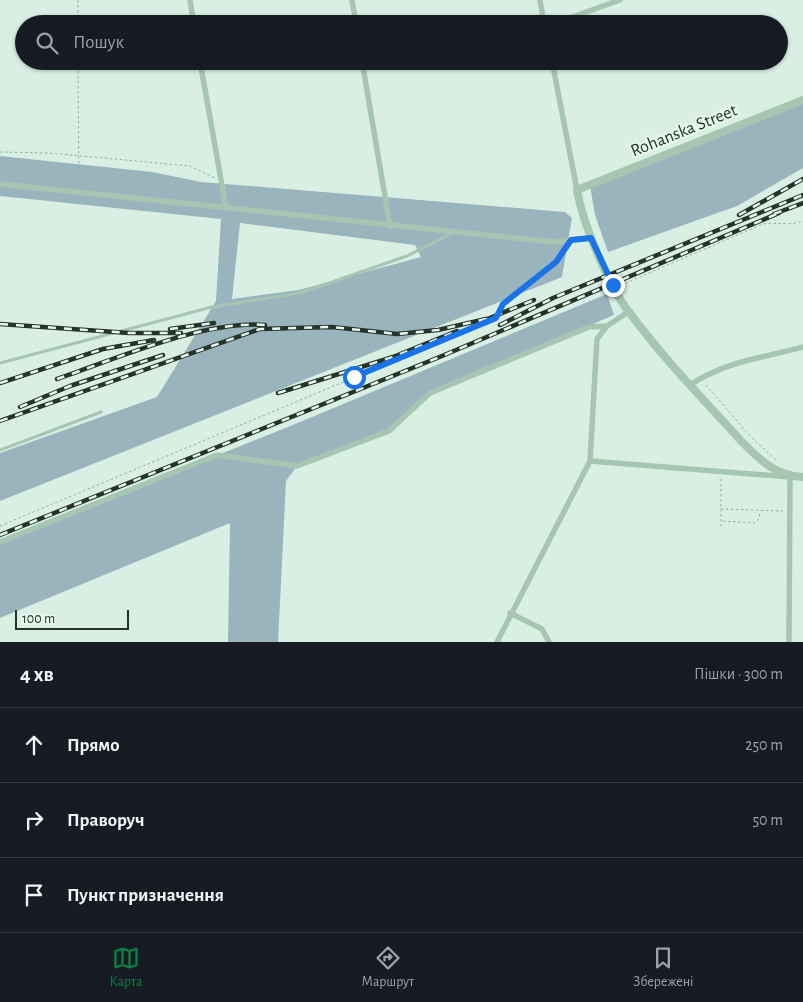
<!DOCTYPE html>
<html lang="uk">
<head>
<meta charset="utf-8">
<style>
	:root { --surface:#171b24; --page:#20242c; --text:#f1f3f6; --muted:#9ea1a6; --line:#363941; --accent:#0b8043 }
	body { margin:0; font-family:"Alegreya Sans",sans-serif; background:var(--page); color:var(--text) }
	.scale { position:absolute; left:15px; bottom:12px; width:114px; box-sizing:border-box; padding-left:5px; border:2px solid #263329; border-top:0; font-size:14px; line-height:18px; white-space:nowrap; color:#263329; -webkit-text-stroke:4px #e5f7ee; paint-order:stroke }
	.stop { position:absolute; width:15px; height:15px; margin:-11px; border:4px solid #1a73e8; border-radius:50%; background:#fff }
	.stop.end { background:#1a73e8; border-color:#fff; box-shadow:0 1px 5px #0008 }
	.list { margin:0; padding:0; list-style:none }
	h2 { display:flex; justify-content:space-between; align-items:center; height:65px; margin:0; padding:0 20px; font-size:21px }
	h2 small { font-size:16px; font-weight:400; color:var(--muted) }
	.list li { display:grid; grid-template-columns:32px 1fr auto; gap:15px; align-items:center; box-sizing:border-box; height:75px; padding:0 20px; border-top:1px solid var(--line) }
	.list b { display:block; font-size:19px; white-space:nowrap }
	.list em { font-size:16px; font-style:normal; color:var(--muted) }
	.icon { flex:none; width:28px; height:28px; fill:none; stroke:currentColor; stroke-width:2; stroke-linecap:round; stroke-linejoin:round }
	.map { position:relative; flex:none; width:803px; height:642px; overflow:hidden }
	.search { position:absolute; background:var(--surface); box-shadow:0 1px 4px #0004; left:15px; right:15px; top:15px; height:55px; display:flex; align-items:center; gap:12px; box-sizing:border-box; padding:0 18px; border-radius:28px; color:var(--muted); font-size:19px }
	.sheet { height:290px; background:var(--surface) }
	nav { display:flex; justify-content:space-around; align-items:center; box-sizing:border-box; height:70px; border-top:1px solid var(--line); background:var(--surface); font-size:14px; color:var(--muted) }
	nav a { display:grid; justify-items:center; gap:2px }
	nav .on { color:var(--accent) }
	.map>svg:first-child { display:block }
</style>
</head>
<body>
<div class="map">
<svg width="803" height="642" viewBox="0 0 803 642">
	<rect width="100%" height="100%" fill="#d9efe3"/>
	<path fill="#9ab4bd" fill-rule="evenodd" d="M803,100V168L737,206L608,252L595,215L590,185Z
		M0,156L152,172L201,182L565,212L572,218L562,277L0,501V453L157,397L216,301L221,219L0,196ZM240,223L415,245L421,257L299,290L232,299Z
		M607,294L614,315L430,393L389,431L297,466L286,481L278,642H228L230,523L0,618V542L288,427Z"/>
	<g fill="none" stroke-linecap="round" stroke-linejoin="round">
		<path stroke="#91b29c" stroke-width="1" stroke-dasharray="2.5 2.5" stroke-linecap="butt" d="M78,0V24
			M78,61L79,185
			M0,152L49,153L190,166L215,178
			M621,285L763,224C777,222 791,226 803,221
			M706,385L749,435L778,462
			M721,479V526
			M721,509L783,511
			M723,521L754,523L759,519L760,511
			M0,526L496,318C512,288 546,275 566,247"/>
		<path stroke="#a6c6b2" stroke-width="3" d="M0,363L212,307L300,293L407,256L452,233
			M0,450L101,412"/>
		<path stroke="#a6c6b2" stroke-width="5.5" d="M190,0L194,24
			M352,0L356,24
			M540,0L544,24
			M553,24L620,0
			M200,61L226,208
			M362,61L390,226
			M552,61L577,190
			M0,184L554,242L591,238
			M691,384C731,360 759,359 803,347
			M590,461L597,339L607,326L628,312
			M0,542L217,455L297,466L389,431L430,393L589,327L607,326
			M510,613L542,629L549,642
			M497,642L590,461L790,477L789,642"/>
		<path stroke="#a6c6b2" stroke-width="8" d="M803,100L577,190C583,224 608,285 629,312C663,358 704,400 742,442C760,460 776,476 803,477"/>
		<defs>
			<path id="rail" d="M774,214L803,203
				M739,215L803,179
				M480,322L534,300
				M0,324L129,333H181
				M500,325L553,298L803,195
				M170,329L214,323
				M57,379C116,359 204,320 265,325
				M0,383L103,349L154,340
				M278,393L393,357L457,331
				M20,407L70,386L163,355
				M0,421L260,329L332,327L397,334L438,330L486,319
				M0,535L442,356L779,213"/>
		</defs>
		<use href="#rail" stroke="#263329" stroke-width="4.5"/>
		<use href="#rail" stroke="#e5f7ee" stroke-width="2.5" stroke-dasharray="8" stroke-linecap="butt"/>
	</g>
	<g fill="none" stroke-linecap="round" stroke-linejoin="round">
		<path stroke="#1a73e8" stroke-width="6" d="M354,377L496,318L503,304L556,262L571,240L591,238L613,285"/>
	</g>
	<g text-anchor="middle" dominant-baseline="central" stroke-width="4.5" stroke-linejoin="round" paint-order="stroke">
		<g font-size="18" fill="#263329" stroke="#e5f7ee">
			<text transform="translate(684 131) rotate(-22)">Rohanska Street</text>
		</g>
	</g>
</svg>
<div class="scale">100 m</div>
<div class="stop" style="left:354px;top:377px"></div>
<div class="stop end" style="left:613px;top:285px"></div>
<div class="search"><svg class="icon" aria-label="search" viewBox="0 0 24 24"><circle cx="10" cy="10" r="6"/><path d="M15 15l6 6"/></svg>Пошук</div>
</div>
<section class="sheet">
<h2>4 хв<small>Пішки · 300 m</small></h2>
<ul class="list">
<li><svg class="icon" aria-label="ahead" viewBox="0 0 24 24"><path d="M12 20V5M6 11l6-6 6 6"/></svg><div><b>Прямо</b></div><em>250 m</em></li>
<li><svg class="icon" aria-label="right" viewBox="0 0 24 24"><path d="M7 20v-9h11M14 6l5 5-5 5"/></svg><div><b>Праворуч</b></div><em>50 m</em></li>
<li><svg class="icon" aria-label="arrive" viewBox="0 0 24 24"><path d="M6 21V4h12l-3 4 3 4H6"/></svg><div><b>Пункт призначення</b></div></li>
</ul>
</section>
<nav>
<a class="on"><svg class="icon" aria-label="map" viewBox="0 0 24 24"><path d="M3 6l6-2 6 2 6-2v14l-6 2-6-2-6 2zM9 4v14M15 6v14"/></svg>Карта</a>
<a><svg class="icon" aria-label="directions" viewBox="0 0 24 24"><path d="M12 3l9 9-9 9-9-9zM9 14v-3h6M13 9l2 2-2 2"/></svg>Маршрут</a>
<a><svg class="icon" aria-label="saved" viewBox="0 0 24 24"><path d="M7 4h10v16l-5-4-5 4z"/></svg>Збережені</a>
</nav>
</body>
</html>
